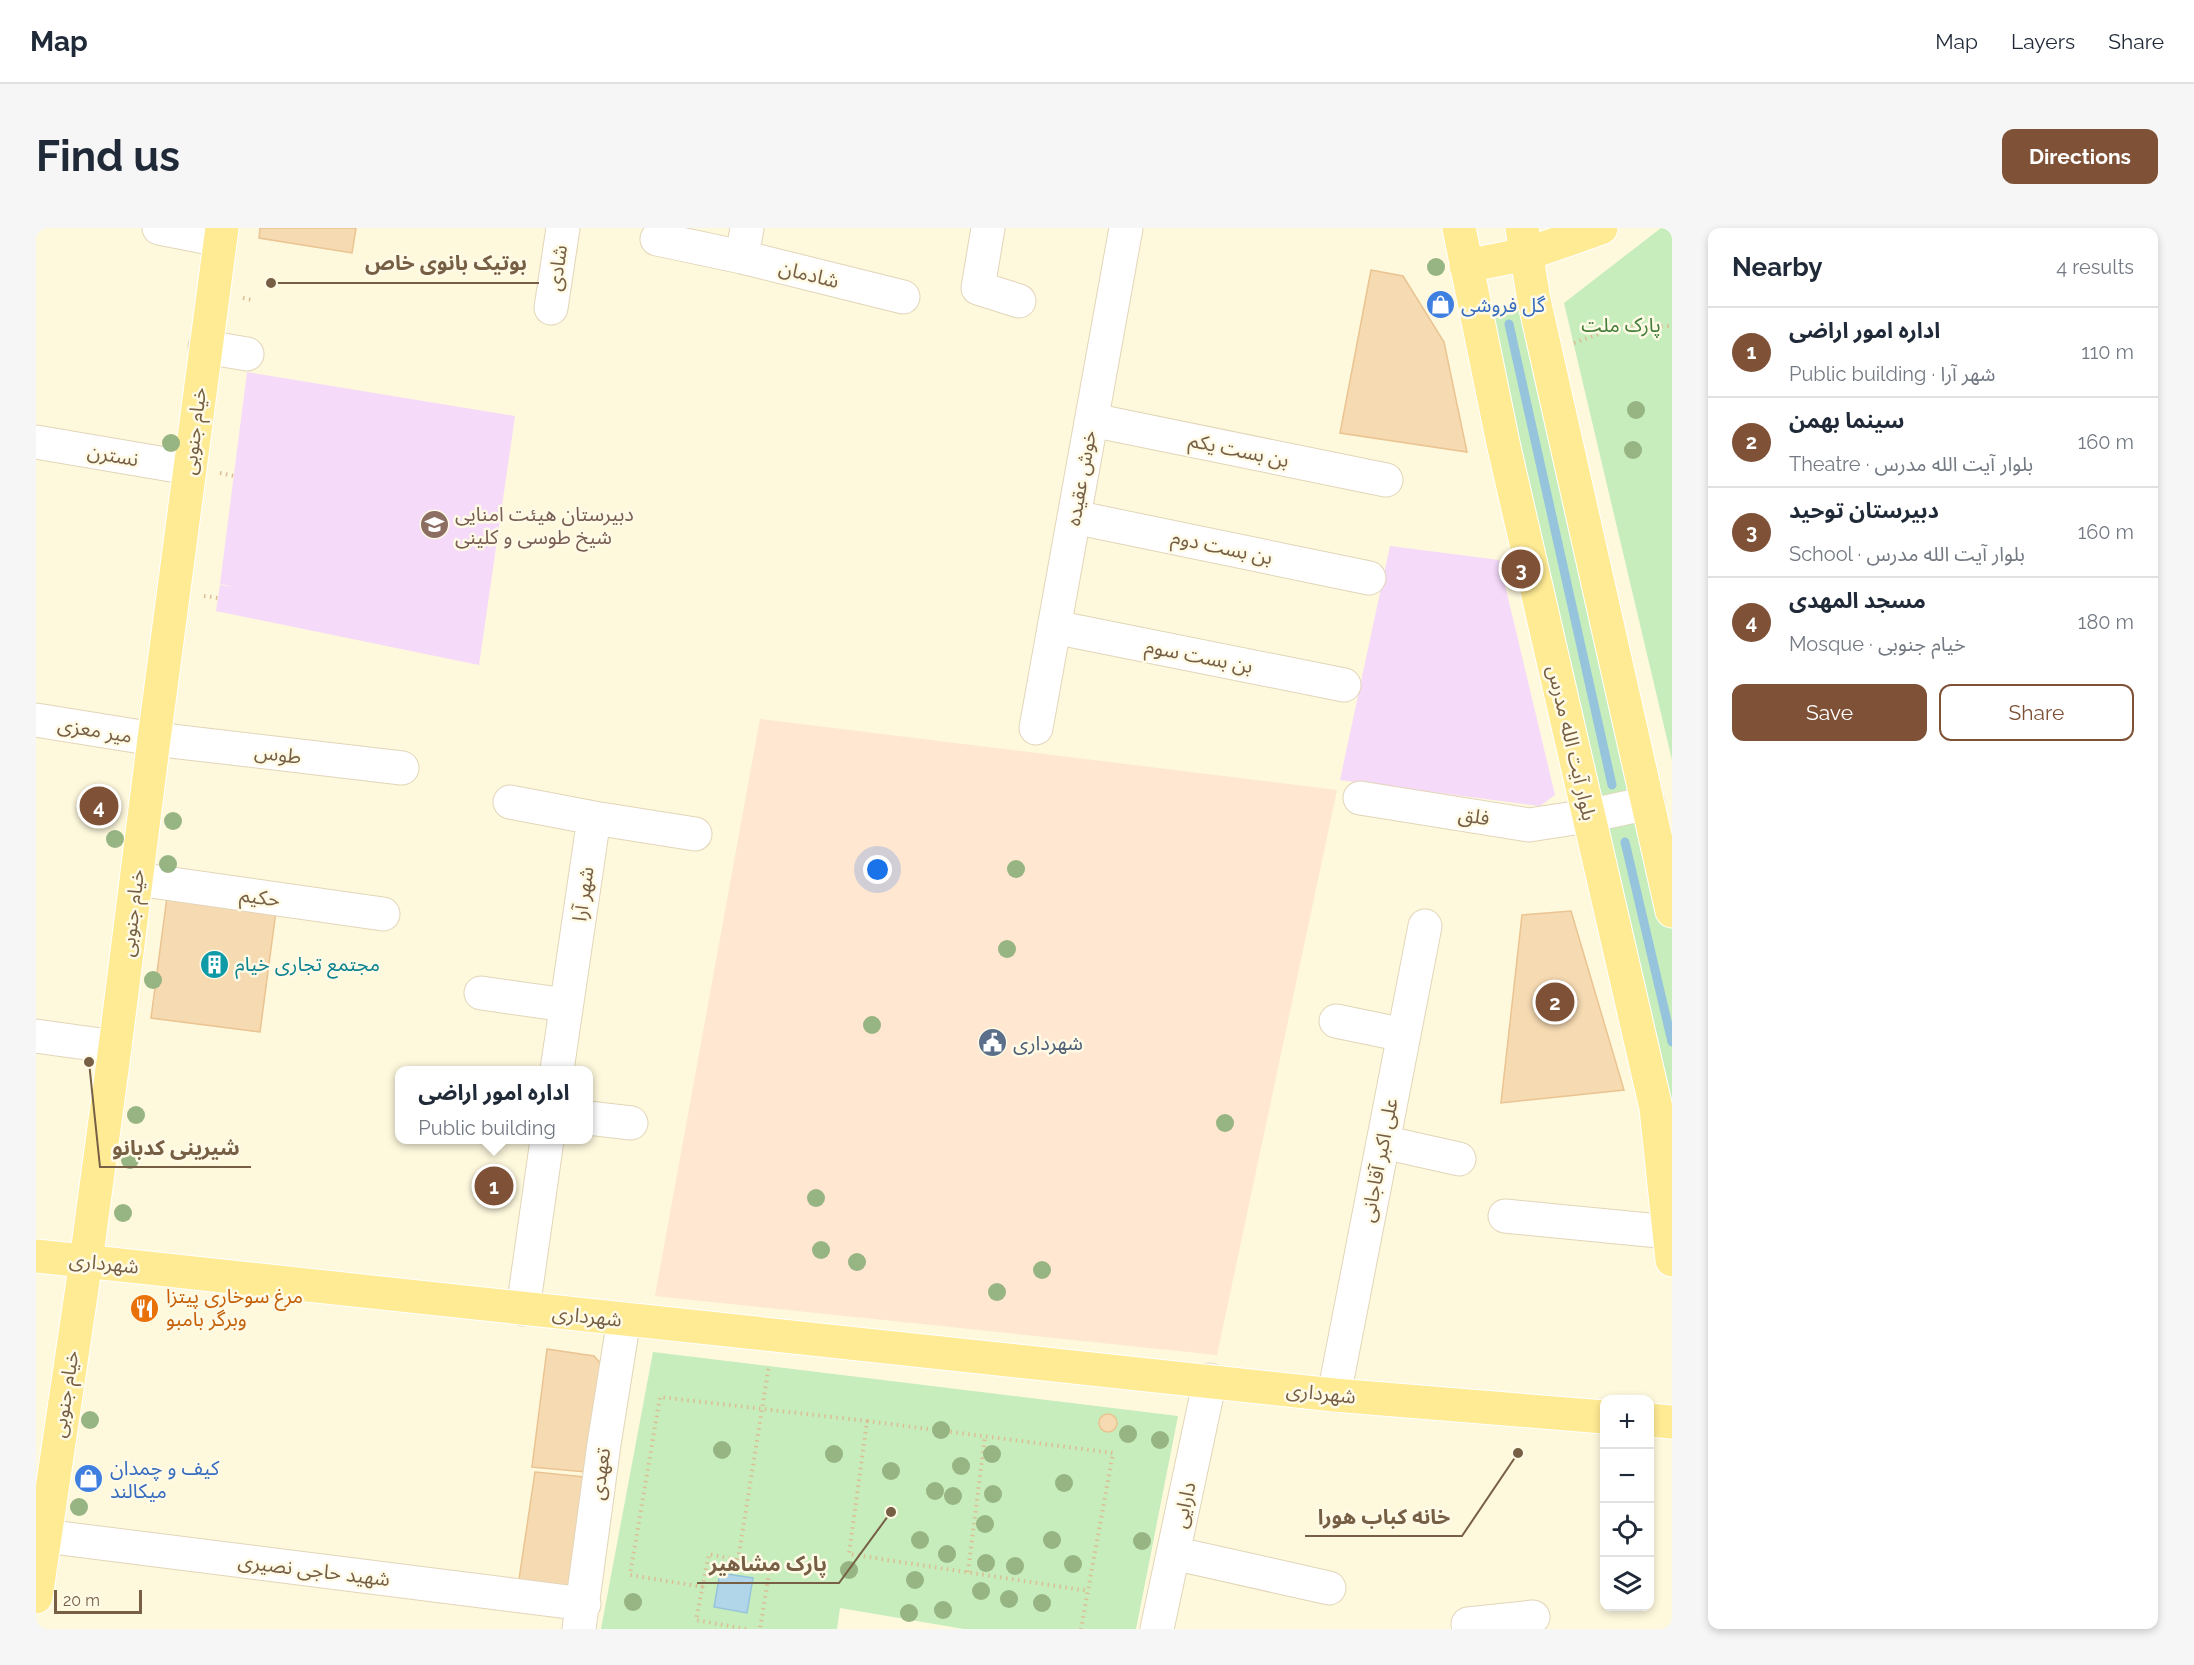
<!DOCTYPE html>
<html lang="en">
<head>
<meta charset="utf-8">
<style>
	:root { --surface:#fff; --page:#f6f6f7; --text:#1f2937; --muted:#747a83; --line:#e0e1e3; --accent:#7f5237 }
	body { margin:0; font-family:Raleway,"Noto Sans Arabic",sans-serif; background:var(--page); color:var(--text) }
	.controls { position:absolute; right:18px; bottom:18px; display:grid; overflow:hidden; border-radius:12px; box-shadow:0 3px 9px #0003 }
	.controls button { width:54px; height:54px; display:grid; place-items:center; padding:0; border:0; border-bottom:2px solid var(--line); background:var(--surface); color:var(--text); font:30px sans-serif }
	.scale { position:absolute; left:18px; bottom:15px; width:88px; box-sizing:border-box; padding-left:6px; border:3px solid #765f44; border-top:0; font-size:16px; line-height:21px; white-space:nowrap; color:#765f44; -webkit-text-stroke:4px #fffae6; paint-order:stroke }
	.you { position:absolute; left:842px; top:642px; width:21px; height:21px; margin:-15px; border:4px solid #fff; border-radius:50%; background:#1a73e8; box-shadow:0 0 0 9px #1a73e833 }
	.badge { display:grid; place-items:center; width:39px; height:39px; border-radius:50%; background:var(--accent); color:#fff; font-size:20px; font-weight:700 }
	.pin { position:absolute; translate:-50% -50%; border:3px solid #fff; box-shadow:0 2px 6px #0006 }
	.popup { position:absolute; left:359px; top:838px; width:198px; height:78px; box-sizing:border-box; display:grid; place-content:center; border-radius:12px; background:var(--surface); filter:drop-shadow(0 2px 4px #0005); font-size:20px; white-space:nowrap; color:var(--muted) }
	.popup b { font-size:22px; color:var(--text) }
	.popup::after { content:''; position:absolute; left:50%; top:100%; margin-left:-12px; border:12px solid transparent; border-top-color:var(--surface) }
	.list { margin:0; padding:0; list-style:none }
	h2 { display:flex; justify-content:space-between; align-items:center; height:78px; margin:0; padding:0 24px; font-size:26px }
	h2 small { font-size:20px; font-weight:400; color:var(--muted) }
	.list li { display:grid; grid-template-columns:39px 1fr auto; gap:18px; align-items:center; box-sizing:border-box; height:90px; padding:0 24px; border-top:2px solid var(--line) }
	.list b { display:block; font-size:22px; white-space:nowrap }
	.list p { margin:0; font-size:20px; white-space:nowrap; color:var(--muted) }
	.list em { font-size:20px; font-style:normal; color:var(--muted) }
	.actions { display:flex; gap:12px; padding:18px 24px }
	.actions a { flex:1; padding:14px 0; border:2px solid var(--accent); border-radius:12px; text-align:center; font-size:21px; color:var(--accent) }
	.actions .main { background:var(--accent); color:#fff }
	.icon { flex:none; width:33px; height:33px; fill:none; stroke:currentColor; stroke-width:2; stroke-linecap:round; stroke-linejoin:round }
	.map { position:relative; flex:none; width:1636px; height:1401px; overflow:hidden; border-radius:12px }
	header { display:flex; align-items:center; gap:36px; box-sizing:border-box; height:84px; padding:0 30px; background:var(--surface); border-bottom:2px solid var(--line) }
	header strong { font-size:28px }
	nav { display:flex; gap:33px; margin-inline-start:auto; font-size:21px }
	.intro { display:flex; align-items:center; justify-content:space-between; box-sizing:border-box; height:144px; padding:0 36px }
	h1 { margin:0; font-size:42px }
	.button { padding:15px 27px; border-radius:12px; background:var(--accent); color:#fff; font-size:21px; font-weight:700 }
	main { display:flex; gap:36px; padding:0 36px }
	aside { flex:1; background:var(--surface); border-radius:12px; box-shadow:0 3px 9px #0003 }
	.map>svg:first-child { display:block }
</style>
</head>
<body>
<header>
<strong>Map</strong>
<nav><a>Map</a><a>Layers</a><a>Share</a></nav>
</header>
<div class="intro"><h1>Find us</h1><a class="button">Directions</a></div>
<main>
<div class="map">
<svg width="1636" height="1401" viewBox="0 0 1636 1401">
	<rect width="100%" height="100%" fill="#fef8dd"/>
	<path fill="#ffe7d1" d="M724,491L1301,562L1181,1127L619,1068Z"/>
	<path fill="#f5dafa" d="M211,144L479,188L443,437L180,383L184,357L199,359L184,356Z
		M1354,318L1463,332L1519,567L1504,578L1304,552Z"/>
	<path fill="#c6edbb" d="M1625,0H1636V532L1528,75Z
		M1498,72L1604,538L1592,566L1564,569L1439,86Z
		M1599,593L1636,683V1032L1571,599Z
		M617,1124L1142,1188L1100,1401H928L804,1380L801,1401H565Z"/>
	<path fill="#b1d6e9" stroke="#96c4dc" stroke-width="1.5" d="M684,1345L717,1350L711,1385L678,1379Z"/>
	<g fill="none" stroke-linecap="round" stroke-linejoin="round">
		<path stroke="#96c4dc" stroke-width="9" d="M1473,96L1576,557
			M1589,614L1636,814"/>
	</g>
	<path fill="#f6dab2" stroke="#eac491" stroke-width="1.5" d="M224,0H320L316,25L223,10Z
		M1335,42L1367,48L1408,114L1431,224L1304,205Z
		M131,669L240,683L224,804L115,790Z
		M1535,683L1588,862L1465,875L1486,687Z
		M511,1121L558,1128L566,1137L550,1244L496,1239Z
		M1063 1195a9 9 0 1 1 18 0a9 9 0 1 1-18 0Z
		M499,1244L558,1250L538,1366L482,1358Z"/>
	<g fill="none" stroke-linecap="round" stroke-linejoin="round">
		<defs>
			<path id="minor" d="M123,0L184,12
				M711,0L706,29L867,69
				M952,0L942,60L983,73
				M621,11L706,29
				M515,80L527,0
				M169,119L211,126
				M1056,192L1350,252
				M0,214L153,240
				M1038,289L1333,350
				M1018,399L1308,457
				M0,492L118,511L366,540
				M1000,500L1090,0
				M1324,570L1493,597L1552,588L1612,575
				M474,574L558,590
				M101,651L347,686
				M445,765L530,777
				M1300,793L1368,807
				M0,808L79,819
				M521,842L558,590L659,606
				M552,890L595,895
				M1347,914L1423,931
				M1469,988L1633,1004
				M487,1081L511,912
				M1298,1167L1389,698
				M8,1308L548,1376
				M1137,1325L1293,1360
				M543,1401L568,1216L588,1091
				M1121,1401L1174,1152
				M1433,1401L1432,1396L1497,1389"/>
			<path id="major" d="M1423,0L1467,215L1620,880L1636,1032
				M1486,0L1498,72L1636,683
				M1430,38L1491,26L1565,0
				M0,1028L1298,1167L1568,1189
				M1614,1192L1636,1194
				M0,1369L50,1033L79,819L118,511L186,0"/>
		</defs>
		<use href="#minor" stroke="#e3d5b9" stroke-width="35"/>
		<use href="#major" stroke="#fff" stroke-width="35"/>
		<path stroke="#dbbe96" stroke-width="4" stroke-dasharray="1.5 4.5" stroke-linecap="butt" d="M207,70L216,72
			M1538,115L1582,99L1636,98
			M184,245L198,248
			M168,368L182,370
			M831,1193L1077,1225L1045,1401
			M702,1332L733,1137
			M932,1344L949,1208
			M667,1359L594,1347L624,1169L831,1193L813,1326L1053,1363
			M710,1401L660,1392L673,1326L734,1339L724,1401"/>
		<use href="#minor" stroke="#fff" stroke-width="33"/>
		<use href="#major" stroke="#ffeb94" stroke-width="33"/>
	</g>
	<g fill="#97b483">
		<circle cx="1400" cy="39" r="9"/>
		<circle cx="1600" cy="182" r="9"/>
		<circle cx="135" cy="215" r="9"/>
		<circle cx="1597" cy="222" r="9"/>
		<circle cx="137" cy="593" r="9"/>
		<circle cx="79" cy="611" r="9"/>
		<circle cx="132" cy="636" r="9"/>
		<circle cx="980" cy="641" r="9"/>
		<circle cx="971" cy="721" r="9"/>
		<circle cx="117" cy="752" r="9"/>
		<circle cx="836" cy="797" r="9"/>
		<circle cx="100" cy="887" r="9"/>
		<circle cx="1189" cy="895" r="9"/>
		<circle cx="94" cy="932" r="9"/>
		<circle cx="780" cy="970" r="9"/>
		<circle cx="87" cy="985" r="9"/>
		<circle cx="785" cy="1022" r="9"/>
		<circle cx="821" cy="1034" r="9"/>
		<circle cx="1006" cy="1042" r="9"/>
		<circle cx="961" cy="1064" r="9"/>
		<circle cx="54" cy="1192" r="9"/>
		<circle cx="905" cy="1202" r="9"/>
		<circle cx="1092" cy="1206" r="9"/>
		<circle cx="1124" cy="1212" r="9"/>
		<circle cx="686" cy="1222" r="9"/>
		<circle cx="798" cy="1226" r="9"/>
		<circle cx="956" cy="1226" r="9"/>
		<circle cx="925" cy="1238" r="9"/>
		<circle cx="855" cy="1243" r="9"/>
		<circle cx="1028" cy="1255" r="9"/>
		<circle cx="899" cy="1263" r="9"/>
		<circle cx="957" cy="1266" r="9"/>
		<circle cx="917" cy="1268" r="9"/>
		<circle cx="43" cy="1279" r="9"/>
		<circle cx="949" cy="1296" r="9"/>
		<circle cx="884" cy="1312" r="9"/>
		<circle cx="1016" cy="1312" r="9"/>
		<circle cx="1106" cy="1313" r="9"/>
		<circle cx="911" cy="1326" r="9"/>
		<circle cx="950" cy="1335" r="9"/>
		<circle cx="1037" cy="1336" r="9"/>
		<circle cx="979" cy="1338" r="9"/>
		<circle cx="813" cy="1342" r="9"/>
		<circle cx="879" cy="1352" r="9"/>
		<circle cx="945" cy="1363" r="9"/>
		<circle cx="973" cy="1371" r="9"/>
		<circle cx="597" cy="1374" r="9"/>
		<circle cx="1006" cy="1375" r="9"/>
		<circle cx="907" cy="1382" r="9"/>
		<circle cx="873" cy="1385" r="9"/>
	</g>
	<defs>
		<symbol id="shop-disc" viewBox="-11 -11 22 22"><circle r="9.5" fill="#3f7fe0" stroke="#fffae6"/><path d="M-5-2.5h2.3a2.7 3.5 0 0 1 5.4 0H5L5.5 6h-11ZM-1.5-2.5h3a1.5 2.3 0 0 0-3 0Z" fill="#fff"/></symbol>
		<symbol id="school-disc" viewBox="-11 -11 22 22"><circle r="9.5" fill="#8d6e63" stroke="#fffae6"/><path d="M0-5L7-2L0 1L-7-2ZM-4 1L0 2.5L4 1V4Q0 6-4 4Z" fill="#fff"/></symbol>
		<symbol id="building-disc" viewBox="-11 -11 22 22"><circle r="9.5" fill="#0f9aa8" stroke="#fffae6"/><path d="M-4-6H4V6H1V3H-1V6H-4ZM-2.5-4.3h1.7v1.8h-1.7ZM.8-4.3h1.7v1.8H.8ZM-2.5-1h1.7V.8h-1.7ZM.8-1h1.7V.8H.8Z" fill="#fff"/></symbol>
		<symbol id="civic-disc" viewBox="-11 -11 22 22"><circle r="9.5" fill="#5c6f8a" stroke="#fffae6"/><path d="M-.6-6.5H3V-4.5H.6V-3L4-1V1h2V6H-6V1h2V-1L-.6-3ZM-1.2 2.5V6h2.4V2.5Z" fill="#fff"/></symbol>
		<symbol id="restaurant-disc" viewBox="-11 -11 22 22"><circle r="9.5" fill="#e8710a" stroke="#fffae6"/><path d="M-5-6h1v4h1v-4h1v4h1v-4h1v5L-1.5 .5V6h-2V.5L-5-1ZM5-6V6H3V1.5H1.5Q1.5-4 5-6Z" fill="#fff"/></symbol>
	</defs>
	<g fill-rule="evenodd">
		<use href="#shop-disc" x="1388" y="60" width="33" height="33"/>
		<use href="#school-disc" x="382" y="280" width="33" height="33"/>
		<use href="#building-disc" x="162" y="720" width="33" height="33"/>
		<use href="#civic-disc" x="940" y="798" width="33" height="33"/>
		<use href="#restaurant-disc" x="92" y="1064" width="33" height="33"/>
		<use href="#shop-disc" x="36" y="1234" width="33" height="33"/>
	</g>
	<g text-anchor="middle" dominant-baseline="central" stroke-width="5" stroke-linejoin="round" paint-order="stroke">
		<g font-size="20" fill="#765f44" stroke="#fffae6">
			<text transform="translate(521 40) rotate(-82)">شادی</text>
			<text transform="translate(773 46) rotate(14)">شادمان</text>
			<text transform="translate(158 203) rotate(-83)">خیام جنوبی</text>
			<text transform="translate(1203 222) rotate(12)">بن بست یکم</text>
			<text transform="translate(77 227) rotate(10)">نسترن</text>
			<text transform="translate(1045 250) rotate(-80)">خوش عقیده</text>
			<text transform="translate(1186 319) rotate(12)">بن بست دوم</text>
			<text transform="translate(1163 428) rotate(11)">بن بست سوم</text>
			<text transform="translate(59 502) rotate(9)">میر معزی</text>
			<text transform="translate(1536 515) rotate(77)">بلوار آیت الله مدرس</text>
			<text transform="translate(242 526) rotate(7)">طوس</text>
			<text transform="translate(1438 588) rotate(9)">فلق</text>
			<text transform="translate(547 666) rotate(-82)">شهر آرا</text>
			<text transform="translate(224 669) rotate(8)">حکیم</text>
			<text transform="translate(96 685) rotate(-83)">خیام جنوبی</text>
			<text transform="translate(1343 932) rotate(-79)">علی اکبر آقاجانی</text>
			<text transform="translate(68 1035) rotate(6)">شهرداری</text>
			<text transform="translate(551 1088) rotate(6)">شهرداری</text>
			<text transform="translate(1285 1165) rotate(6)">شهرداری</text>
			<text transform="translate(29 1166) rotate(-81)">خیام جنوبی</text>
			<text transform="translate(564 1246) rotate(-83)">تعهدی</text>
			<text transform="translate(1148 1277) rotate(-78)">دارایی</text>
			<text transform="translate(278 1342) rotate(7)">شهید حاجی نصیری</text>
		</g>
		<g font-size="20" fill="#366cbe" stroke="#fffae6" text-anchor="start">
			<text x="1425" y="77">گل فروشی</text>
			<text x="74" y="1240">کیف و چمدان<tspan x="74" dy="23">میکالند</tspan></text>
		</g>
		<g font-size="20" fill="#427d3a" stroke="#fffae6">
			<text x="1585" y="97">پارک ملت</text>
		</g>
		<g font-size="20" fill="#785e54" stroke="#fffae6" text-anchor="start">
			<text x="419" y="286">دبیرستان هیئت امنایی<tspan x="419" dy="23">شیخ طوسی و کلینی</tspan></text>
		</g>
		<g font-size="20" fill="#0d838f" stroke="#fffae6" text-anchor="start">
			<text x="199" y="736">مجتمع تجاری خیام</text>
		</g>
		<g font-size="20" fill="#4e5e75" stroke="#fffae6" text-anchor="start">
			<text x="977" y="815">شهرداری</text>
		</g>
		<g font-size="20" fill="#c56008" stroke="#fffae6" text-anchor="start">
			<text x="130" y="1068">مرغ سوخاری پیتزا<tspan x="130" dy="23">وبرگر بامبو</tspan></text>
		</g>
	</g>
	<path fill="none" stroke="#765f44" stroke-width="2" d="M235 55L317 55H503M53 834L64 939H215M1482 1225L1426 1308H1269M855 1284L803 1355H661"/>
	<g fill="#765f44" stroke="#fffae6" stroke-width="2">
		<circle cx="235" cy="55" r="6"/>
		<circle cx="53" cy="834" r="6"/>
		<circle cx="1482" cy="1225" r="6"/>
		<circle cx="855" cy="1284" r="6"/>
	</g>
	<g font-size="21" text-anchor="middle" font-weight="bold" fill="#765f44" stroke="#fffae6" stroke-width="5" stroke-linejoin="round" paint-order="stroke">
		<text x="410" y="42">بوتیک بانوی خاص</text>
		<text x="140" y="927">شیرینی کدبانو</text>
		<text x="1348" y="1296">خانه کباب هورا</text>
		<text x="732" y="1343">پارک مشاهیر</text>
	</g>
</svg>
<div class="controls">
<button>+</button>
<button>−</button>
<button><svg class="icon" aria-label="locate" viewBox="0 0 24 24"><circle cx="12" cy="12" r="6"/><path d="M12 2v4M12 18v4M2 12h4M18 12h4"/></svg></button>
<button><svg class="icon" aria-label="layers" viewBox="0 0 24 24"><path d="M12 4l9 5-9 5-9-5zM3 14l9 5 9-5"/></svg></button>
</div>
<div class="scale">20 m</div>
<div class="you"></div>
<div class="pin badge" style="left:458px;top:958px">1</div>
<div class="popup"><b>اداره امور اراضی</b>Public building</div>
<div class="pin badge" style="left:1519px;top:774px">2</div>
<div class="pin badge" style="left:1485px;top:341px">3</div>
<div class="pin badge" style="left:63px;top:578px">4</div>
</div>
<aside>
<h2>Nearby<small>4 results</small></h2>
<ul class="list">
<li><span class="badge">1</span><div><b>اداره امور اراضی</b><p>Public building · شهر آرا</p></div><em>110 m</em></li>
<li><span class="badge">2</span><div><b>سینما بهمن</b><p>Theatre · بلوار آیت الله مدرس</p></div><em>160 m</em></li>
<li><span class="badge">3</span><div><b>دبیرستان توحید</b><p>School · بلوار آیت الله مدرس</p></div><em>160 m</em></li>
<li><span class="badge">4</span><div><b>مسجد المهدی</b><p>Mosque · خیام جنوبی</p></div><em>180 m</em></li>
</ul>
<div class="actions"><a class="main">Save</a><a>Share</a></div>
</aside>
</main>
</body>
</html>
